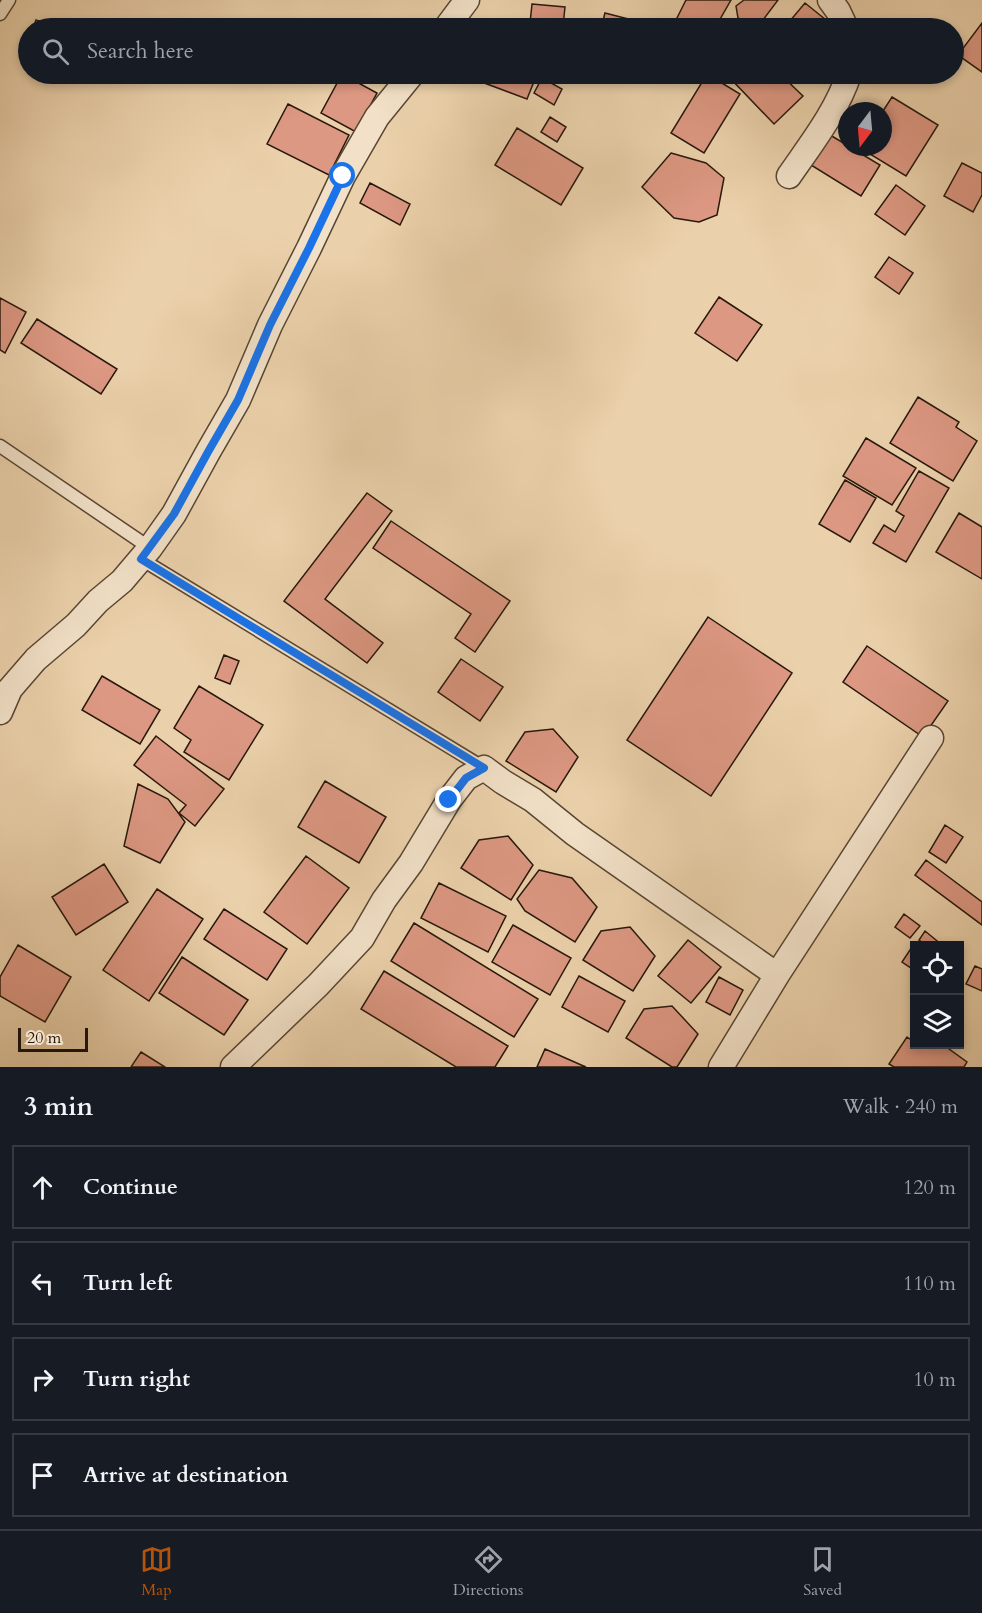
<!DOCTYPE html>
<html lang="en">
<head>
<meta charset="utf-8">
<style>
	:root { --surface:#171b24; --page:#20242c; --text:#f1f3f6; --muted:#9ea1a6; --line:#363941; --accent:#b45309 }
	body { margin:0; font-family:Cardo,serif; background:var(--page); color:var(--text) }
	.controls { position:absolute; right:18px; bottom:18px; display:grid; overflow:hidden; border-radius:0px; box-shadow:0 3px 9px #0003 }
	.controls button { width:54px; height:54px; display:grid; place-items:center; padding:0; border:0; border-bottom:2px solid var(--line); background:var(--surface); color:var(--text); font:30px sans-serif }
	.compass { position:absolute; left:838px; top:102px; width:54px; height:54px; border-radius:50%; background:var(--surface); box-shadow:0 3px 9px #0003; rotate:196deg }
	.scale { position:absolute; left:18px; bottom:15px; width:70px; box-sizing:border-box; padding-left:6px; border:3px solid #27180b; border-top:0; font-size:16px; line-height:21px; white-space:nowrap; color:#27180b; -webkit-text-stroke:4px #f2e1c8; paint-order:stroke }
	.stop { position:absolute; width:18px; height:18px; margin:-14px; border:4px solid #1a73e8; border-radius:50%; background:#fff }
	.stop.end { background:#1a73e8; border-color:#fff; box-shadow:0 2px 6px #0008 }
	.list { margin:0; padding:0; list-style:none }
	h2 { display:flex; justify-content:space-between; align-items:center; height:78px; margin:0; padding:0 24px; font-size:26px }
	h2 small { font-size:20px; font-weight:400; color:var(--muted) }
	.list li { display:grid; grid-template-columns:39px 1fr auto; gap:18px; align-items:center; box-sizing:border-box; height:84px; margin:0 12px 12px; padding:0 12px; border:2px solid var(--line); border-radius:0px }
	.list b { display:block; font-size:22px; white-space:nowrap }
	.list em { font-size:20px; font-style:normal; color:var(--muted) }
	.icon { flex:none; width:33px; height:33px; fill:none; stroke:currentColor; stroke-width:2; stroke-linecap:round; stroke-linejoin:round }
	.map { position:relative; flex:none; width:982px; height:1067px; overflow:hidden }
	.search { position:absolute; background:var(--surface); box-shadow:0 3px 9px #0003; left:18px; right:18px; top:18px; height:66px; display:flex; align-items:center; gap:15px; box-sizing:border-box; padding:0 21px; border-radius:33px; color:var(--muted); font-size:22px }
	.sheet { height:462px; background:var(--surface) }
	nav { display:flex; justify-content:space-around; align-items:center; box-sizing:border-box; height:84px; border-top:2px solid var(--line); background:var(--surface); font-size:16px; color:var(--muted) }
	nav a { display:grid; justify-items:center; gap:3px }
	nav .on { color:var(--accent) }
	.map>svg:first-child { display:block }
</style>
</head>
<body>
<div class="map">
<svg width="982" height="1067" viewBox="0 0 982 1067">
	<rect width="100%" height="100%" fill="#ebd1ab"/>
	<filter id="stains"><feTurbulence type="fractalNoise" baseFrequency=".00333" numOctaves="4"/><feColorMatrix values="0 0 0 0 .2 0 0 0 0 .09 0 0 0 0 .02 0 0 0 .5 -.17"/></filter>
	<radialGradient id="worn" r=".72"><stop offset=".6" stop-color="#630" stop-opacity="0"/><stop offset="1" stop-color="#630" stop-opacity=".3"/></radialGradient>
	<path fill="#dd9883" stroke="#27180b" stroke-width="1.5" d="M686,0H731L715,28H692L676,20Z
		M744,0H778L757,28L738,18L736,6Z
		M805,3L836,28H784Z
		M532,4L565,7L563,26L530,23Z
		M605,13L648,24L647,28H601Z
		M36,20L59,28H33Z
		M982,23V72L958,55Z
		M342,74L377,93L356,132L321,113Z
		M482,74H537L527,99L479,81Z
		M707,74L740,94L704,153L671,133Z
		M735,74H780L803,96L774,124L730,78Z
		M542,78L562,89L554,105L534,93Z
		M892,97L938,125L906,176L860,148L883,147V111Z
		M288,104L349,135L329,175L267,144Z
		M550,117L566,127L557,142L541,132Z
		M517,128L583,168L561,205L495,165Z
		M830,135L847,145V147H850L880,165L861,196L811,165Z
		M671,153L706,163L724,178L717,215L699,222L674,218L642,187Z
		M962,163L982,173V195L973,212L944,196Z
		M370,183L410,204L400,225L360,203Z
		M896,185L925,206L905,235L875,214Z
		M889,257L913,273L899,294L875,277Z
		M719,297L762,325L737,361L695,333Z
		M0,298L26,312L5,353L0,350Z
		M37,319L117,369L101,394L21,343Z
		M918,397L959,422L956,427L977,441L953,481L890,443Z
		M866,438L916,468L892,505L843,476Z
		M919,471L949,488L906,562L873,543L884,525L895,532L904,516L896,511Z
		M845,480L876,498L850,542L819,524Z
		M367,493L392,511L325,599L383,643L367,663L284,601Z
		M959,513L982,527V579L936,552Z
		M391,521L510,601L475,652L455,638L471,614L373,548Z
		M708,617L792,673L711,796L627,740Z
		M867,646L948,701L923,737L843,682Z
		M224,655L239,661L230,684L215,678Z
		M461,659L503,687L480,721L438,692Z
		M102,676L160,710L140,744L82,710Z
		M199,686L263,725L229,780L184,752L191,740L174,728Z
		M553,729L578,757L556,792L506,761L525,732Z
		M156,736L224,789L195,826L179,813L186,805L134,765Z
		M325,781L386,817L359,863L298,827Z
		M138,784L168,799L185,822L160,863L124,846Z
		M945,825L963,837L946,863L929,852Z
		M508,836L533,865L511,900L461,868L479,840Z
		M306,856L349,888L307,944L264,912Z
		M926,860L982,902V925L915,875Z
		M104,864L128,902L76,935L52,897Z
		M539,870L572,878L597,907L575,942L525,911L517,899Z
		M439,883L506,916L488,952L421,918Z
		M157,889L203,919L149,1001L103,970Z
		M224,909L287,949L267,980L204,939Z
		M904,914L920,926L910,938L895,927Z
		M414,923L538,999L514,1037L391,961Z
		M513,925L571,958L550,995L492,962Z
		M630,927L655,956L633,991L583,960L601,931Z
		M925,931L942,945H926L919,940Z
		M688,940L721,967L691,1003L658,976Z
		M18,945L71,977L45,1022L0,996V977Z
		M912,947L914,949V970L902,962Z
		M182,957L248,1000L224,1035L159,993Z
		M975,966L982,969V991L966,984Z
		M384,971L508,1046L495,1067H456L361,1009Z
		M579,976L625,1001L608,1032L562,1007Z
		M719,977L743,990L730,1015L706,1002Z
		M672,1006L698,1034L677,1067H672L626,1038L644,1009Z
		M907,1037L914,1042V1044H918L923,1048L925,1044H942L967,1062L964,1067H894L889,1064Z
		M545,1049L579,1064L586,1067H537Z
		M141,1052L165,1067H131Z"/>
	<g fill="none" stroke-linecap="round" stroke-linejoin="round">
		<defs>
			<path id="service" d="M0,14L9,0
				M0,446L150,548
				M141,559L484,768"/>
			<path id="minor" d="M830,0L838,11L846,28
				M446,28L467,0
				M789,176C811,144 837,111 849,74
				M0,712L10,689L36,659L76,625L98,601L122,581L150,548L174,514L208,452L238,400L270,325L309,248L343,176L377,117L412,74
				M233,1067L318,985L362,938L384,900L411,863L449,800L466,778L484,768L503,782L533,800L575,834L777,975
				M721,1067L777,975L931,738"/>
		</defs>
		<use href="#service" stroke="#584633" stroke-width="15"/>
		<use href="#minor" stroke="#584633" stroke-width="27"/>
		<use href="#service" stroke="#f2e1c8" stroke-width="12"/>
		<use href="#minor" stroke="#f2e1c8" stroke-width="24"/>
	</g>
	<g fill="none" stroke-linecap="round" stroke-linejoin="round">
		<path stroke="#1a73e8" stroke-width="8" d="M343,176L309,248L270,325L238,400L208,452L174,514L141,559L484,768L466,778L449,800"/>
	</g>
	<rect width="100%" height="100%" filter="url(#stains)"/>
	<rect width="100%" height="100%" fill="url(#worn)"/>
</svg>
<div class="controls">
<button><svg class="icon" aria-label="locate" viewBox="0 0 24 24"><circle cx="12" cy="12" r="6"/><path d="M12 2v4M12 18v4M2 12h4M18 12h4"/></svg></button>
<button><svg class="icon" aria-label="layers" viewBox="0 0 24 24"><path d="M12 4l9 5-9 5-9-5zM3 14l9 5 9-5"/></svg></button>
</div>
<svg class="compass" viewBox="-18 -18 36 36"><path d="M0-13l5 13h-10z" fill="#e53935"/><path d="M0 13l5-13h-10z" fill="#9ea1a6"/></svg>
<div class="scale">20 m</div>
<div class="stop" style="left:343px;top:176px"></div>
<div class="stop end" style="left:449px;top:800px"></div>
<div class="search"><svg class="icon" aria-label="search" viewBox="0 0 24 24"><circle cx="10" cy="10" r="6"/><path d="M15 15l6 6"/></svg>Search here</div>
</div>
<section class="sheet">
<h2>3 min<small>Walk · 240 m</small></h2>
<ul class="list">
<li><svg class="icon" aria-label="ahead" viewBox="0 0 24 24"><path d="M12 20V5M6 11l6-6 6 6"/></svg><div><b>Continue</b></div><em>120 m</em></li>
<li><svg class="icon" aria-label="left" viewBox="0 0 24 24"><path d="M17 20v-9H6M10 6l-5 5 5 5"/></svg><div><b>Turn left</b></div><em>110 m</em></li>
<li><svg class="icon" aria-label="right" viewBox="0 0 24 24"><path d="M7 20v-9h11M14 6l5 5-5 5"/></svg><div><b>Turn right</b></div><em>10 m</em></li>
<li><svg class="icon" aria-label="arrive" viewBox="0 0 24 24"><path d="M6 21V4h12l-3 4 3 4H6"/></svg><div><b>Arrive at destination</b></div></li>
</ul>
</section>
<nav>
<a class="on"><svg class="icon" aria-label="map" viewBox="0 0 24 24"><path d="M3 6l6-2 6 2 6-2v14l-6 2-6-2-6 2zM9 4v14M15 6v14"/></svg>Map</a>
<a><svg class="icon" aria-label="directions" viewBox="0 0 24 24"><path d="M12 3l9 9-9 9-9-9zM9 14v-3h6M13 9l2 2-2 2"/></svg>Directions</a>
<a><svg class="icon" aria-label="saved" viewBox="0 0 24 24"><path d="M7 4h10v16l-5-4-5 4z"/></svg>Saved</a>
</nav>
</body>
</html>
